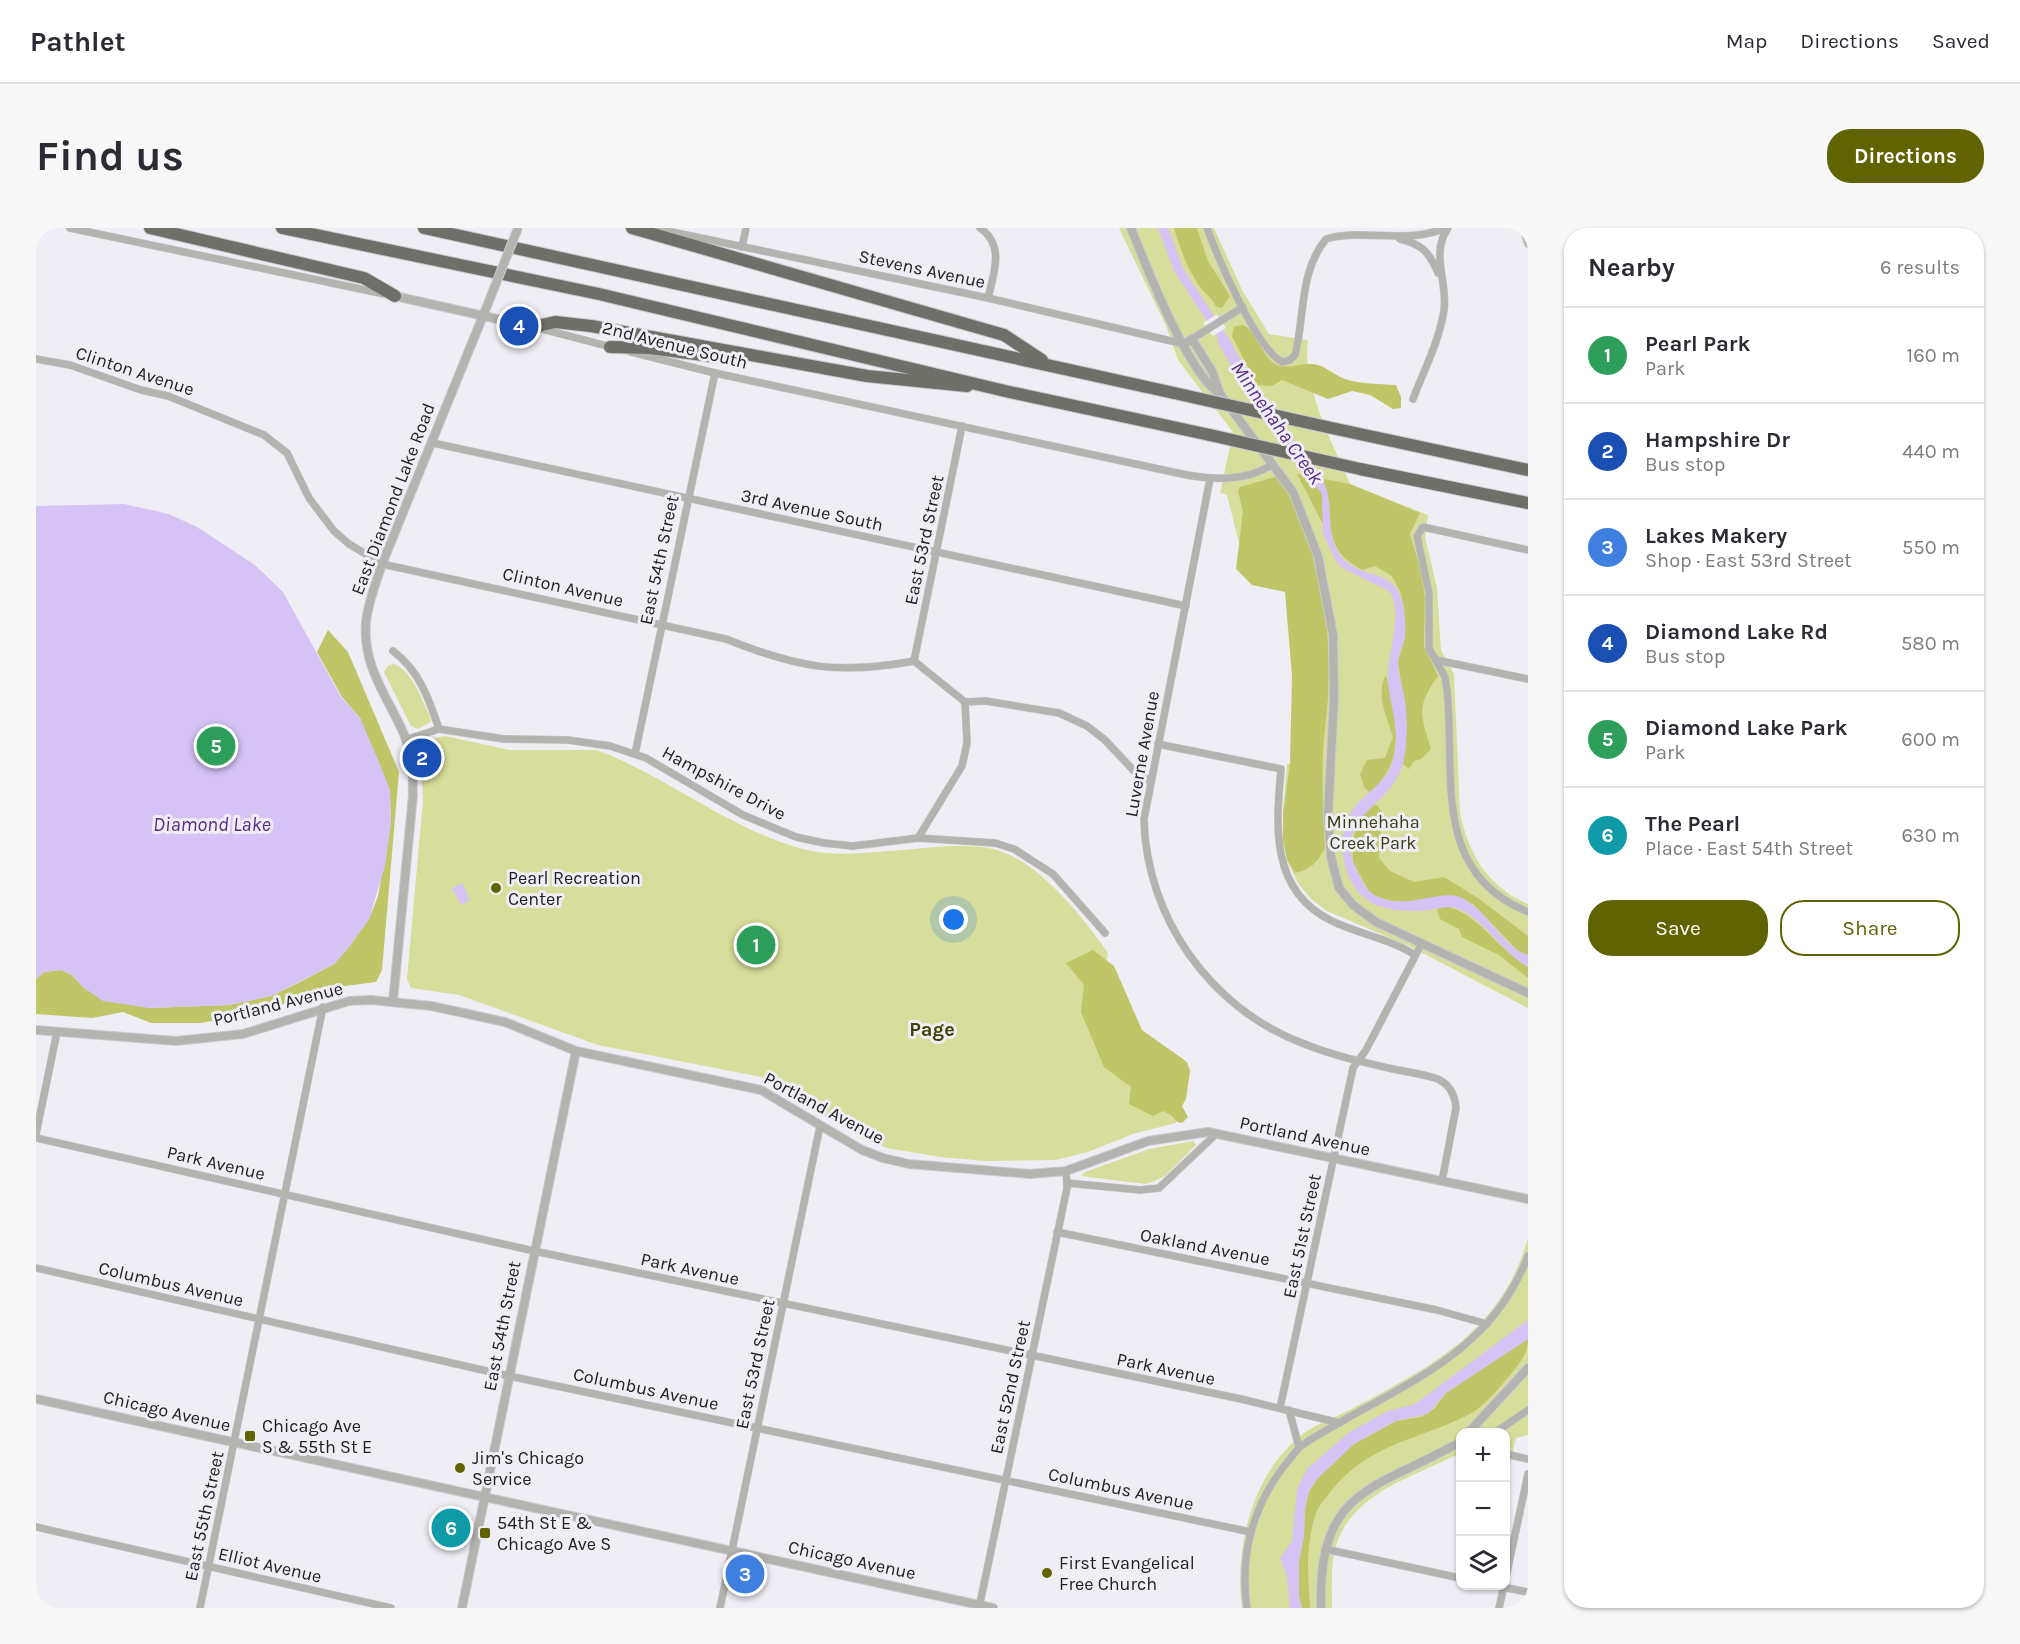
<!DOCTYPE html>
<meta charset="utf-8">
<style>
:root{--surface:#fff;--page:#f7f7f7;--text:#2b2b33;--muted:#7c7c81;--line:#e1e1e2;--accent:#5f6300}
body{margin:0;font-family:Karla,sans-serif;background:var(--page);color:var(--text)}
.controls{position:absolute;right:18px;bottom:18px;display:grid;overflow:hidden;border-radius:12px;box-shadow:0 2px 4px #0004}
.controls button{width:54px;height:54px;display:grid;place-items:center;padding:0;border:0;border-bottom:2px solid var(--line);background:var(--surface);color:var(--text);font:30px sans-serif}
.you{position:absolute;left:918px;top:692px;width:21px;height:21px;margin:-15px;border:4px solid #fff;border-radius:50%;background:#1a73e8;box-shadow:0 0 0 9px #1a73e833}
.badge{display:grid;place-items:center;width:39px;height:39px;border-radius:50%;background:var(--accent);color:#fff;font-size:20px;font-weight:700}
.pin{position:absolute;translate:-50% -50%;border:3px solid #fff;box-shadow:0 2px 6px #0006}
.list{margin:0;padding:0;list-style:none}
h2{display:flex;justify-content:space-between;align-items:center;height:78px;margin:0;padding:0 24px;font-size:26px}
h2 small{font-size:20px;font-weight:400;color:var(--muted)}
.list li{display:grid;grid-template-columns:39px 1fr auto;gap:18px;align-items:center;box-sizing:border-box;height:96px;padding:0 24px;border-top:2px solid var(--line)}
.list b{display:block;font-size:22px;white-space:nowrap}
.list p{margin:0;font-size:20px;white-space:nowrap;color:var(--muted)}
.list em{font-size:20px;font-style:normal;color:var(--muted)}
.actions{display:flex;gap:12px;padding:18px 24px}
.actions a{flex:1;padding:14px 0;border:2px solid var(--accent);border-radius:24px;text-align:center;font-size:21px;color:var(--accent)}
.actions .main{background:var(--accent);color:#fff}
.icon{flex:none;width:33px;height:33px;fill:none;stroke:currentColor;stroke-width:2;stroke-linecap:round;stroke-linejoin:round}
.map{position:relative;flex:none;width:1492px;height:1380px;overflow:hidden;border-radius:24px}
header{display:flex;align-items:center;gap:36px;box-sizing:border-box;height:84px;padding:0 30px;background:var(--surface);border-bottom:2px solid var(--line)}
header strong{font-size:28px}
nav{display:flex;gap:33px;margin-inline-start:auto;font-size:21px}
.intro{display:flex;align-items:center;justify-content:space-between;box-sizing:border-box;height:144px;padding:0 36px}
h1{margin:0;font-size:42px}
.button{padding:15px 27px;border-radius:24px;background:var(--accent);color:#fff;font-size:21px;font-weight:700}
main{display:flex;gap:36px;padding:0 36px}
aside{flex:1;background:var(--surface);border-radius:24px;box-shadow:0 2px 4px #0004}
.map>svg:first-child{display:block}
.green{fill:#d7dd9a}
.forest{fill:#bfc668}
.water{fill:#d5c3f5}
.pier{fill:#f0eef5}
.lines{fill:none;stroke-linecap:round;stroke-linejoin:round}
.minor-casing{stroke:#cbc9cf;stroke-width:8}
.tertiary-casing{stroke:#cbc9cf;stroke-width:10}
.motorway-casing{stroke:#cbc9cf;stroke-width:14}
.minor{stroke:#b3b3b0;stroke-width:7}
.tertiary{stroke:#b3b3b0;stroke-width:8}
.motorway{stroke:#6e6f68;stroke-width:12}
.tertiary-bridge-casing{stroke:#cbc9cf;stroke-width:10;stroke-linecap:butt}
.motorway-bridge-casing{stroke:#cbc9cf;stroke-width:14;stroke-linecap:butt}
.tertiary-bridge{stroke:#b3b3b0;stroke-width:8}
.motorway-bridge{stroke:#6e6f68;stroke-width:12}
.poi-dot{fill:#5f6300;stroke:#f0eef5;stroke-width:2}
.labels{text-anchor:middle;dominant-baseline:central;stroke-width:6;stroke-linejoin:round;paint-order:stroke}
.street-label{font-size:18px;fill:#212023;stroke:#f0eef5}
.park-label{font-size:18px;fill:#3b3e16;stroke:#f0eef5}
.poi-label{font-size:18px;fill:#212023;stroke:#f0eef5;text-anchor:start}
.water-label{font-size:20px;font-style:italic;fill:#582c89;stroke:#f0eef5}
.neighbourhood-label{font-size:20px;font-weight:bold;fill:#3f4202;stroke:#f0eef5}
</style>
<header>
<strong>Pathlet</strong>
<nav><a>Map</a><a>Directions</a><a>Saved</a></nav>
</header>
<div class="intro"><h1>Find us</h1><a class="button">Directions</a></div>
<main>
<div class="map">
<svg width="1492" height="1380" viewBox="0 0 1492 1380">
<rect width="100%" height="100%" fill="#f0eef5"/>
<!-- green -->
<g class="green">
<path d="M 1083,0 L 1178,0 L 1206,62 L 1233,106 L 1272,112 C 1266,160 1296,213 1314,256 L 1392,287 L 1389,309 L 1401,360 L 1405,422 L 1418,446 L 1424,584 C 1432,626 1452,659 1492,676 L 1492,780 L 1373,718 L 1291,683 L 1275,671 L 1262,655 L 1251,633 L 1247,582 L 1251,536 L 1257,536 L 1260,448 L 1251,358 L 1212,350 L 1191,267 L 1184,265 L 1197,204 L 1142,132 L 1130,98 Z"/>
<path d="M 358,436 C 377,443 385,471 394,488 L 395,494 L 382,501 L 375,498 L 348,444 L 353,437 Z"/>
<path d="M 409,508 L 474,522 L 560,522 L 576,528 C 640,556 699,603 767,621 C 797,629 823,625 853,623 C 887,621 923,614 957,621 C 1000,630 1048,690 1072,725 L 1058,816 L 1151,834 L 1140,895 L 1097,906 L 1052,924 L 1020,932 L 950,933 L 904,929 L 851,920 L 827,911 L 725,849 L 562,817 L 423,767 L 375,760 L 371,751 L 387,572 C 387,560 382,519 385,513 Z"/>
<path d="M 1157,913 L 1160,917 L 1129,948 L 1116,954 L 1109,956 L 1045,948 L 1049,944 L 1113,921 Z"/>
<path d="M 1492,1010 L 1492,1207 L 1480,1210 L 1473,1240 L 1470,1239 L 1470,1204 L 1424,1204 L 1424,1229 L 1418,1228 C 1372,1251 1311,1267 1298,1325 C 1295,1343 1296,1362 1296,1380 L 1206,1380 C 1198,1320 1216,1245 1267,1206 C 1283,1194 1302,1189 1319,1179 C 1398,1137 1466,1102 1492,1010 Z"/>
</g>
<!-- forest -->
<g class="forest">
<path d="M 1138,0 L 1161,0 L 1172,33 L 1194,68 L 1186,80 L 1180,79 C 1177,70 1171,68 1166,61 C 1152,44 1144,20 1138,0 Z"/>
<path d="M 1207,97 C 1223,105 1225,127 1239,136 C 1249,142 1265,135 1276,136 C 1290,137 1297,147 1309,151 C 1324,156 1343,156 1360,157 L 1365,169 L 1365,180 L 1357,181 L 1334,167 L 1316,163 L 1292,171 L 1246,152 L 1236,158 L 1221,157 L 1196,108 L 1198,99 Z"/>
<path d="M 1261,246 L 1314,256 L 1384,285 L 1374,306 L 1385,343 L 1389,370 L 1388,418 L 1402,448 C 1379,480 1385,487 1395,521 L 1385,531 L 1378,533 L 1373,541 L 1367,536 L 1370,490 L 1362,433 L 1369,410 L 1368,379 L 1364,363 L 1356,348 L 1339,338 L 1326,342 C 1308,331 1299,324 1295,302 L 1287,296 Z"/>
<path d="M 1242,248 C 1285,310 1296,395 1292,469 C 1291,487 1288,505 1287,524 C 1286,556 1287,588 1289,620 C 1281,635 1275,641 1259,645 L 1251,631 L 1247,613 L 1247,586 L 1254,535 L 1256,448 L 1249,364 L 1216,357 L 1200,341 L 1207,283 L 1202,263 L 1204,259 Z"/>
<path d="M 292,402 L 312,424 L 363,544 L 346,742 L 340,754 L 301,759 L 230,782 L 165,795 L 115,795 L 87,784 L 56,790 L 0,786 L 0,751 L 8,744 L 25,742 L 36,747 L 48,760 L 113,780 L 193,777 L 235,768 L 262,755 L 298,736 L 312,720 L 333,691 L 342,668 L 355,595 L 354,563 L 324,490 L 306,469 L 281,424 Z"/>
<path d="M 1350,447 C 1360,491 1372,531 1334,565 L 1328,559 L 1324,546 L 1331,532 L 1349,530 L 1357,509 C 1351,490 1339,466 1350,447 Z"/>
<path d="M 1338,577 L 1341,577 L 1346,584 L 1343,630 L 1354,643 L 1378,654 L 1408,649 L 1442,670 L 1492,708 L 1492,727 L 1482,723 L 1437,676 L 1405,668 L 1379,674 L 1356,673 L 1338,668 L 1332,662 L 1317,634 L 1316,614 L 1323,591 Z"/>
<path d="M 1410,678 C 1445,687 1461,722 1492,738 L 1492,750 L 1463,727 L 1426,709 L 1423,701 L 1404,691 L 1401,681 Z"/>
<path d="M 1057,722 L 1078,738 L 1106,802 L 1151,834 L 1154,843 L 1150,871 L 1146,878 L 1152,889 L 1146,895 L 1141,894 L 1135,887 L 1127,883 L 1117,888 L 1093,876 L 1095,859 L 1068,839 L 1045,784 L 1048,757 L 1030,735 Z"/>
<path d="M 1492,1111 C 1492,1126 1484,1134 1475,1146 C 1463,1160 1449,1178 1432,1187 C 1382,1212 1333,1215 1295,1263 C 1290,1270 1283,1277 1280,1285 C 1269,1317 1272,1348 1274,1380 L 1266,1380 L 1263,1369 L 1263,1333 L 1268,1308 L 1269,1281 L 1273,1263 L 1282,1250 L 1318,1216 L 1360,1193 L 1385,1189 L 1398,1181 L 1410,1165 Z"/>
</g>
<!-- water -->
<g class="water">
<path d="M 1122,0 L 1132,0 L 1148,42 L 1192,109 L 1218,156 L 1289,257 C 1298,279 1289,307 1304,327 C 1324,354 1361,338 1367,378 C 1369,388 1370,399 1369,409 C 1367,419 1362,426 1362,436 C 1362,446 1366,457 1368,467 C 1372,489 1372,513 1367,535 C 1357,579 1294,588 1321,643 C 1326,652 1330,663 1340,668 C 1369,683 1404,661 1424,669 C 1451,681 1469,722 1492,727 L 1492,739 C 1467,725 1452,696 1427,683 C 1414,676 1405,681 1392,682 C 1375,684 1353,683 1338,676 C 1308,662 1297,612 1315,584 C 1328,564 1350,557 1357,532 C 1366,500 1352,478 1352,447 C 1352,423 1368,384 1353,363 L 1306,340 L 1299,332 L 1287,305 L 1286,266 L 1215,172 L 1182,115 L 1182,110 L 1138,43 Z"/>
<path d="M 88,276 L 133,286 L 161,299 L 219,337 L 247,364 L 305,469 L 324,490 L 345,539 L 354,563 L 355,595 L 349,638 L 333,691 L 312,720 L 298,736 L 235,768 L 193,777 L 113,780 L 67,773 L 48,760 L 36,747 L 25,742 L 8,744 L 0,751 L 0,278 Z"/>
<path d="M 426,655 L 434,672 L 425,677 L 416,660 Z"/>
<path d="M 1492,1092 L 1492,1111 L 1410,1165 L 1392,1186 L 1360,1193 L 1318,1216 L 1282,1250 L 1273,1263 L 1269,1281 L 1268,1308 L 1263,1333 L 1263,1369 L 1266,1380 L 1254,1380 L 1251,1348 L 1244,1330 L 1256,1313 L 1261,1261 L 1271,1241 L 1312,1205 L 1352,1183 L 1379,1176 Z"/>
</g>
<!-- pier -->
<path class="pier" d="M 1181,86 L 1190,100 L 1177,108 L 1167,95 Z"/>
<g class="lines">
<!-- minor casing -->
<g class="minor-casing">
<g id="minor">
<path d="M 34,0 L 348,66"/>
<path d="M 617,0 L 952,70 L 1148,116"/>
<path d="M 944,0 C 969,17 958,45 952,70"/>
<path d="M 1171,0 C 1182,30 1220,120 1246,134 L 1254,132 L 1259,127 C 1269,88 1263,44 1290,11 C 1329,0 1370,17 1409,0"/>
<path d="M 1487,0 L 1492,16"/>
<path d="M 1364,11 C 1386,16 1394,25 1402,45"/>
<path d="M 706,19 L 710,0"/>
<path d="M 502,100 L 575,119"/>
<path d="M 1156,111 L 1207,79"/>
<path d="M 595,124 L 679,145 L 1146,246 C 1177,252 1208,254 1236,237"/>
<path d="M 0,131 L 34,137 L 105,162 L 132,168 L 228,207 L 251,225 L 273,270 L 298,303 L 313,316 L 346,336 L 690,411 C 762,440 802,447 878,433 L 929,474 L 950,473 L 1023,485 L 1051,498 L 1069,512 L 1098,543 L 1114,553"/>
<path d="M 1377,171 C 1388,142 1403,114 1408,82 C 1412,54 1394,26 1412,0"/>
<path d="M 397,215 L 1150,378"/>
<path d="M 1174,251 L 1108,591 C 1110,689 1174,780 1266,815 C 1295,827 1326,834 1357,841 C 1372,844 1388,846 1402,851 C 1414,857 1419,867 1420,880 L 1406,953"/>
<path d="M 1492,322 L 1387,299 L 1381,308 L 1393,365 L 1393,420 L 1409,449 L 1411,462 C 1420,546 1394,644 1492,684"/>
<path d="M 357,423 C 383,442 393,471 403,501"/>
<path d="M 1400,432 L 1492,451"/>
<path d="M 878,433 L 926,198"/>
<path d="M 369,512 L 403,501 L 468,511 L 532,512 L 574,518 L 610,530 L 707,587 L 760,609 L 788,615 L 817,618 L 882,610 L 959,615 L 978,621 L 1017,646 L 1069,705"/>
<path d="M 1122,516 L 1245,541 C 1240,597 1234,662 1294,692 C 1321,706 1353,710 1379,727"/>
<path d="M 599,526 L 679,145"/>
<path d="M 882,610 L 926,538 L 931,515 L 929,474"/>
<path d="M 0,906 L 21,804"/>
<path d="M 0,910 L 498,1023 L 1205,1171 L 1304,1195"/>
<path d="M 1031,955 L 1104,962 L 1123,960 L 1180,906"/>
<path d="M 1021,1004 L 1401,1082 L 1451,1096"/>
<path d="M 0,1040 L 473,1148 L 1215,1304"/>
<path d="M 1244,1180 L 1317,840 L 1330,822 L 1386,715"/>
<path d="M 1253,1182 L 1263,1219"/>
<path d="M 1460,1204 L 1492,1182"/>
<path d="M 1470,1226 L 1492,1231"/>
<path d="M 0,1299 L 355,1380"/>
<path d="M 1289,1321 L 1424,1350"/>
<path d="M 1470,1349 L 1492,1246"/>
<path d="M 1460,1358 L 1492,1364"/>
<path d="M 164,1380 L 287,779"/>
<path d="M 684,1380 L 784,898"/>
<path d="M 943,1380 L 1031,960 L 1030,943"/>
<path d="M 1211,1380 C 1203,1326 1218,1274 1253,1232 C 1257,1228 1260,1222 1265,1218 C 1280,1207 1299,1198 1315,1188 C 1391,1146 1459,1114 1492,1028"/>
<path d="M 1463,1380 L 1468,1358"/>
</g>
</g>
<!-- tertiary casing -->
<g class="tertiary-casing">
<g id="tertiary">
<path d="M 1095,0 C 1110,38 1152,146 1184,166"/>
<path d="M 359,68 L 497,99"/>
<path d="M 1148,116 L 1156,111 L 1176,143 L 1184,166 L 1257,264 L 1282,328 L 1297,407 L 1298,470 L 1292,587 L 1295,629 L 1303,660 L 1317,677 L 1340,694 L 1492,765"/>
<path d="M 357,773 L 377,567 C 376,557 378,545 376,534 C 369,486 325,451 330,394 C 332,374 340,355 346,336 L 451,78"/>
<path d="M 0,802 L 140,813 L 207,806 L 313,773 L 335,772 L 395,778 L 469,794 L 540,823 L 725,862 L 826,922 L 847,930 L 873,936 L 994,946 L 1030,943 L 1112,913 L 1172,904 L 1492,971"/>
<path d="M 0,1171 L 957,1380"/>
<path d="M 1433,1204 L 1492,1140"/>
<path d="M 426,1380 L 540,823"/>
<path d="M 1285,1380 C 1282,1259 1338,1263 1424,1214"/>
</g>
</g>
<!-- motorway casing -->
<g class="motorway-casing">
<g id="motorway">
<path d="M 114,0 L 328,50 L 359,68"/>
<path d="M 246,0 L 563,66 L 969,163 L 1174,207"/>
<path d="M 388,0 L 1138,165"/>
<path d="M 596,0 L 968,107 L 1006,132"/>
<path d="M 497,99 L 519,94 L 555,98 L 831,148 L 931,158"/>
<path d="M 574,119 L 614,120 L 697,131"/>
<path d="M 1291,199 L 1492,242"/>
<path d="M 1324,241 L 1492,275"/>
</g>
</g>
<!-- minor -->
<use href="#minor" class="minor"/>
<!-- tertiary -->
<use href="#tertiary" class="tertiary"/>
<!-- motorway -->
<use href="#motorway" class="motorway"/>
<!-- tertiary-bridge casing -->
<g class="tertiary-bridge-casing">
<path id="tertiary-bridge" d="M 451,78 L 482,0"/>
</g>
<!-- motorway-bridge casing -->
<g class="motorway-bridge-casing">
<g id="motorway-bridge">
<path d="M 1138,165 L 1291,199"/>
<path d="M 1174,207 L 1324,241"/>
</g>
</g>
<!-- tertiary-bridge -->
<use href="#tertiary-bridge" class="tertiary-bridge"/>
<!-- motorway-bridge -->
<use href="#motorway-bridge" class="motorway-bridge"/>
</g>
<!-- markers -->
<g class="poi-dot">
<circle cx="460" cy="660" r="6"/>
<rect x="208" y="1202" width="12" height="12" rx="3"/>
<circle cx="424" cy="1240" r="6"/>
<rect x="443" y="1299" width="12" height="12" rx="3"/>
<circle cx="1011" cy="1345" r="6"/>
</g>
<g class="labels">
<!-- street labels -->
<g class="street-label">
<text transform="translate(886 41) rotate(12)">Stevens Avenue</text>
<text transform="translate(639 117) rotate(14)">2nd Avenue South</text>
<text transform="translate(99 143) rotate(18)">Clinton Avenue</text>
<text transform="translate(357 271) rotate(-69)">East Diamond Lake Road</text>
<text transform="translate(776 282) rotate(12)">3rd Avenue South</text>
<text transform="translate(888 312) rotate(-78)">East 53rd Street</text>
<text transform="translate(623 332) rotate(-78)">East 54th Street</text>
<text transform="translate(527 359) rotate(13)">Clinton Avenue</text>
<text transform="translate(1106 526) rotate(-80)">Luverne Avenue</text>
<text transform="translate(688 555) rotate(28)">Hampshire Drive</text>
<text transform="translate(242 776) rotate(-14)">Portland Avenue</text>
<text transform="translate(788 880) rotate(28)">Portland Avenue</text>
<text transform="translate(1269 908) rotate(12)">Portland Avenue</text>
<text transform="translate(180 935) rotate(13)">Park Avenue</text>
<text transform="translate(1266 1008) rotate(-78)">East 51st Street</text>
<text transform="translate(1169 1019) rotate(11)">Oakland Avenue</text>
<text transform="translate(654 1041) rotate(12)">Park Avenue</text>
<text transform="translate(135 1056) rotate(13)">Columbus Avenue</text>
<text transform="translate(466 1098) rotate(-79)">East 54th Street</text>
<text transform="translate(719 1136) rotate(-78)">East 53rd Street</text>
<text transform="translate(1130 1141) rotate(12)">Park Avenue</text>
<text transform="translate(974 1159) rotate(-78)">East 52nd Street</text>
<text transform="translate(610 1161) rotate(12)">Columbus Avenue</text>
<text transform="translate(131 1183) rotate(13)">Chicago Avenue</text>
<text transform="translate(1085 1261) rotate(12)">Columbus Avenue</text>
<text transform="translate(168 1288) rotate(-78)">East 55th Street</text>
<text transform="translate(816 1332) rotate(12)">Chicago Avenue</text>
<text transform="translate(234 1337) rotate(13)">Elliot Avenue</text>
</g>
<!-- park labels -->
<g class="park-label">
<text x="1337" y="594">Minnehaha<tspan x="1337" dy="21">Creek Park</tspan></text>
</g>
<!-- poi labels -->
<g class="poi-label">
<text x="472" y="650">Pearl Recreation<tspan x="472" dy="21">Center</tspan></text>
<text x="226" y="1198">Chicago Ave<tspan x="226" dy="21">S &amp; 55th St E</tspan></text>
<text x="436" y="1230">Jim's Chicago<tspan x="436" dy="21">Service</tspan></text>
<text x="461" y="1295">54th St E &amp;<tspan x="461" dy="21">Chicago Ave S</tspan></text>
<text x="1023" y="1335">First Evangelical<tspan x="1023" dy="21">Free Church</tspan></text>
</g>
<!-- water labels -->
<g class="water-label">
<text transform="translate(1241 195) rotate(55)">Minnehaha Creek</text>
<text x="176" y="596">Diamond Lake</text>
</g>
<!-- neighbourhood labels -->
<g class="neighbourhood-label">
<text x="896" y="801">Page</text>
</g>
</g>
</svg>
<div class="controls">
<button>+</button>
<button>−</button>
<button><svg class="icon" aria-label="layers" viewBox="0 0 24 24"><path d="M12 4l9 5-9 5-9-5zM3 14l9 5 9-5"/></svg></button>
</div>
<div class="you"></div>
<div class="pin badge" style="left:720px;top:717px;background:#2e9e5b">1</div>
<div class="pin badge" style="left:386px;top:530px;background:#1a4fb4">2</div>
<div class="pin badge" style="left:709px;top:1346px;background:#3f7fe0">3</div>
<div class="pin badge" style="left:483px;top:98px;background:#1a4fb4">4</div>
<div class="pin badge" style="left:180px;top:518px;background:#2e9e5b">5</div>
<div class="pin badge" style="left:415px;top:1300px;background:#0f9aa8">6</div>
</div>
<aside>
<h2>Nearby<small>6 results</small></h2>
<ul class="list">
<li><span class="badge" style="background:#2e9e5b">1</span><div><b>Pearl Park</b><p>Park</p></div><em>160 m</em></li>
<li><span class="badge" style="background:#1a4fb4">2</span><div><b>Hampshire Dr</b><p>Bus stop</p></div><em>440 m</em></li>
<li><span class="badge" style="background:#3f7fe0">3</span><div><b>Lakes Makery</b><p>Shop · East 53rd Street</p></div><em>550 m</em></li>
<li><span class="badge" style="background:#1a4fb4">4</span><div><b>Diamond Lake Rd</b><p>Bus stop</p></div><em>580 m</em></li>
<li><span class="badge" style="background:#2e9e5b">5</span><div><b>Diamond Lake Park</b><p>Park</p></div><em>600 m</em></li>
<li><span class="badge" style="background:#0f9aa8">6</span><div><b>The Pearl</b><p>Place · East 54th Street</p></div><em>630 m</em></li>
</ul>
<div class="actions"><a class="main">Save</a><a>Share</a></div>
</aside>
</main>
